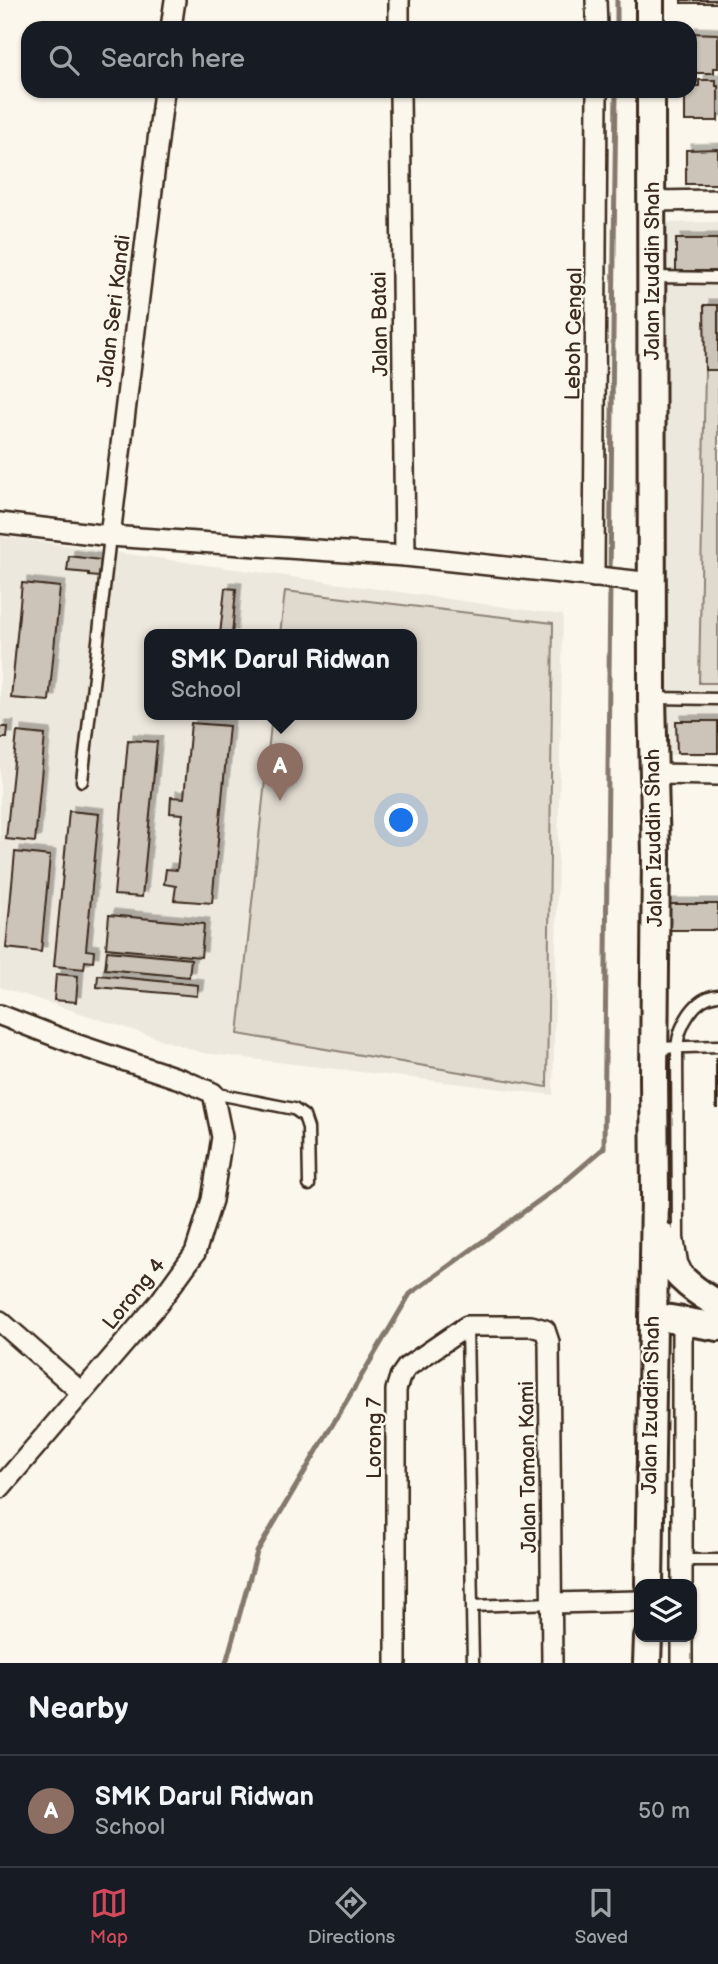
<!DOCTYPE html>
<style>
:root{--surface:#171b24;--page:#20242c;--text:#f1f3f6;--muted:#9ea1a6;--line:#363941;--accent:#d1495b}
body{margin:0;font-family:"Balsamiq Sans",sans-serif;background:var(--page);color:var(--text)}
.controls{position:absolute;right:21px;bottom:21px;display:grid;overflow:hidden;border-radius:14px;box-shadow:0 2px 5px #0004}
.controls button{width:63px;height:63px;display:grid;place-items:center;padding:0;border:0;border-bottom:2px solid var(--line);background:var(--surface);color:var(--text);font:35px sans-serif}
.you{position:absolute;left:402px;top:821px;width:24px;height:24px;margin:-18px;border:5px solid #fff;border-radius:50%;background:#1a73e8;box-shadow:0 0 0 10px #1a73e833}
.badge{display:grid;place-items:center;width:46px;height:46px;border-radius:50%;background:var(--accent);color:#fff;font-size:23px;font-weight:700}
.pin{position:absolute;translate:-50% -58px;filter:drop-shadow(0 2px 4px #0008)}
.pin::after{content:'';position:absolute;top:37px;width:24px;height:21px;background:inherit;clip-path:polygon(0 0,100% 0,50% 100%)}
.popup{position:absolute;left:144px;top:629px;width:273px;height:91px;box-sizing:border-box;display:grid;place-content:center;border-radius:14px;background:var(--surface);filter:drop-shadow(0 2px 5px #0005);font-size:23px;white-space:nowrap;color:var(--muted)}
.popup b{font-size:26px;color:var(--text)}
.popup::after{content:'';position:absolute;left:50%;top:100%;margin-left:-14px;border:14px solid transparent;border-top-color:var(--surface)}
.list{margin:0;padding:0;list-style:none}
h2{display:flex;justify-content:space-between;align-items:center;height:91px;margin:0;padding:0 28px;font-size:30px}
h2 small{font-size:23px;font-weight:400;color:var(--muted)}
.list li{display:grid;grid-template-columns:46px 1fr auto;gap:21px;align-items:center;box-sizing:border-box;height:112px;padding:0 28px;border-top:2px solid var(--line)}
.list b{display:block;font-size:26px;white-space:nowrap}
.list p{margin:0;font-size:23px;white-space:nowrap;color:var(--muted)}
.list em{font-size:23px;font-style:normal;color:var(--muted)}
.icon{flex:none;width:38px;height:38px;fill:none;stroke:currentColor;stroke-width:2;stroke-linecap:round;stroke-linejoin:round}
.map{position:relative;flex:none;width:718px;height:1663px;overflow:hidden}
.search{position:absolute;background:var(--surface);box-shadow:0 2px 5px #0004;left:21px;right:21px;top:21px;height:77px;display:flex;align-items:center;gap:18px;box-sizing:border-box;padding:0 24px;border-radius:21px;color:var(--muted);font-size:26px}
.sheet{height:203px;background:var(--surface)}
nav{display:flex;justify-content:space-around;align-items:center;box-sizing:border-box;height:98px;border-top:2px solid var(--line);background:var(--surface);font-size:19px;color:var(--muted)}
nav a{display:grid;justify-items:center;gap:4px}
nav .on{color:var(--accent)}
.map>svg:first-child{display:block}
.built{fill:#ede8dd;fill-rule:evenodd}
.green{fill:#dfd9ce;stroke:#8d8276;stroke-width:2}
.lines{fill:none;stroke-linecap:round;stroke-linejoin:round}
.stream{stroke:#85796d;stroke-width:5}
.building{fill:#ccc4b9;stroke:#3b2a1e;stroke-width:2;filter:url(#shadow)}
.lane-casing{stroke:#3b2a1e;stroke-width:15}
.street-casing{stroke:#3b2a1e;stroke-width:24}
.secondary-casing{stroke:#3b2a1e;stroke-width:32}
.lane{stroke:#fbf7ec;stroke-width:10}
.street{stroke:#fbf7ec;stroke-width:19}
.secondary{stroke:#fbf7ec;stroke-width:26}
.labels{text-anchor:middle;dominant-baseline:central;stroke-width:5;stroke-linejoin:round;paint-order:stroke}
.street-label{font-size:21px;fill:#3b2a1e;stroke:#fbf7ec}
</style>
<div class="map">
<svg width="718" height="1663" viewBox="0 0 718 1663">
<defs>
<filter id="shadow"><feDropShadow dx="5.5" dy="-5.5" stdDeviation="0" flood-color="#0004"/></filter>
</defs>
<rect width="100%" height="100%" fill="#fbf7ec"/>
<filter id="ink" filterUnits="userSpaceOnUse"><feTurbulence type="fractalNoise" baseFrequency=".0143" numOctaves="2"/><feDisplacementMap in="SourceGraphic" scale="14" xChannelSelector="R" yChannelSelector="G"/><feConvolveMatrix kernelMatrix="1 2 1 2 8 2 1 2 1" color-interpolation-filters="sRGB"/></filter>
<g filter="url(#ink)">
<!-- built -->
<g class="built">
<path d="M 718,222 L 718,755 L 661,755 L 657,223 Z"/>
<path d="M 0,536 L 563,615 L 553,1095 L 203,1053 L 0,987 ZM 149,635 L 411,635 L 411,715 L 149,715 Z"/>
</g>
<!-- green -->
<g class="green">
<path d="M 705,370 L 718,370 L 718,683 L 699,683 Z"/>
<path d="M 285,591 L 553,623 L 547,1087 L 238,1034 L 272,715 L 411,715 L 411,635 L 280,635 Z"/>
</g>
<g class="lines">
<!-- stream -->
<g class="stream">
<path d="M 617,28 L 617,0"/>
<path d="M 610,574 L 616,91"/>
<path d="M 226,1663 L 257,1552 L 410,1294 L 562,1184 L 604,1148 L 610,584"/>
</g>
</g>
<!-- building -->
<g class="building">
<rect x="681" y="0" width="37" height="3"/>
<path d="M 690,33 L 718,34 L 718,68 L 714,68 L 714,73 L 691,73 Z"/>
<path d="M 699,80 L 716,80 L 716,86 L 718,86 L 718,121 L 685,121 L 685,91 L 690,91 L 690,86 L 699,86 Z"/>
<path d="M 718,149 L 718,184 L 686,184 L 686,150 Z"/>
<rect x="676" y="239" width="42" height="32"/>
<path d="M 704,305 L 718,305 L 718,370 L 705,370 Z"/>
<path d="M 69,556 L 101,560 L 99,577 L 89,576 L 89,573 L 67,571 Z"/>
<path d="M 22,583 L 60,587 L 49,701 L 11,698 Z"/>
<path d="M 225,588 L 236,589 L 232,635 L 220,635 Z"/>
<path d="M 676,721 L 718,721 L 718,753 L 677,753 Z"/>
<path d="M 191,723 L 229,726 L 212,903 L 174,900 L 176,886 L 164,884 L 166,869 L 177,870 L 183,814 L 170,813 L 171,797 L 184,798 Z"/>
<path d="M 0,727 L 8,727 L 7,738 L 0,738 Z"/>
<path d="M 17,732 L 45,735 L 35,842 L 6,839 Z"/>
<path d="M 128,740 L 157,742 L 142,897 L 114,895 Z"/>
<path d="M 69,811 L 99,814 L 86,950 L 94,951 L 93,962 L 85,961 L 84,969 L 54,966 Z"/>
<path d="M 15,852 L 50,856 L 41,952 L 6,948 Z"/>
<rect x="667" y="904" width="51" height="26"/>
<path d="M 109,915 L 204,924 L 201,957 L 106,948 Z"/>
<path d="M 107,951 L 191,959 L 189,977 L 105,969 Z"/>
<path d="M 56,974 L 78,976 L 76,1002 L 54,1000 Z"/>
<path d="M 98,975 L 198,985 L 197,996 L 97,987 Z"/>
<rect x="716" y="1058" width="2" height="50"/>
</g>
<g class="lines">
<!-- lane casing -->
<g class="lane-casing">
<g id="lane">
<path d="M 652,277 L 718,278"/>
<path d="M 652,698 L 718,699"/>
<path d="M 82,781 L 110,536"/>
<path d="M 656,1048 L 718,1046"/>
<path d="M 213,1093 L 294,1109 L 304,1116 L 308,1128 L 309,1185"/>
<path d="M 685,1268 L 682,1262 L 678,1238 L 677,1047 C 679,1026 694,997 718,995"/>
<path d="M 467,1326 L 473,1663"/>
<path d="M 682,1560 L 718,1560"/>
<path d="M 473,1606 L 552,1603"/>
</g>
</g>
<!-- street casing -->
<g class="street-casing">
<g id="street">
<path d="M 596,0 L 597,28"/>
<path d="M 171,28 L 175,0"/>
<path d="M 399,28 L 399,0"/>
<path d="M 400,91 L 405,556"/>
<path d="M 652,201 L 718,200"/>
<path d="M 0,523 L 110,536 L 405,556 L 653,583"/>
<path d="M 110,536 L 164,91"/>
<path d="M 594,577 L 597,91"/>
<path d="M 654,774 L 718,775"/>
<path d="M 0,1015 L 78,1045 L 183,1080 L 213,1093 L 222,1137 L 212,1200 L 195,1253 L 158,1304 L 0,1488"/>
<path d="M 0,1321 L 81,1392"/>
<path d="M 682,1584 L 682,1321"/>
<path d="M 552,1603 L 639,1601"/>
<path d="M 682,1637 L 682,1663"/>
<path d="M 396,1663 L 396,1390 L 400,1377 L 407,1367 L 467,1326 L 531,1326 L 545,1330 L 549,1342 L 552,1663"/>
</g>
</g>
<!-- secondary casing -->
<g class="secondary-casing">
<g id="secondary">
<path d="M 650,0 L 650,28"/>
<path d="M 661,1235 C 662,1242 663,1250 666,1257 C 674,1276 701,1295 718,1304"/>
<path d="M 653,1316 L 718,1327"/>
<path d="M 649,1584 L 655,1195 L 654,1076 L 656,855 L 652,698 L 651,91"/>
<path d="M 647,1663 L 648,1637"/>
</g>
</g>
<!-- lane -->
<use href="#lane" class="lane"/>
<!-- street -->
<use href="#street" class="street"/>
<!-- secondary -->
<use href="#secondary" class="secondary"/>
</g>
</g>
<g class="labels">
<!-- street labels -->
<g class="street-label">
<text transform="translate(652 271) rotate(-90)">Jalan Izuddin Shah</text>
<text transform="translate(114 311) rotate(-83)">Jalan Seri Kandi</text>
<text transform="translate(380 324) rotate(-91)">Jalan Batai</text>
<text transform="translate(574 334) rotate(-89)">Leboh Cengal</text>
<text transform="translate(654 838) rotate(-91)">Jalan Izuddin Shah</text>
<text transform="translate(134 1294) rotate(-51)">Lorong 4</text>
<text transform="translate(651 1405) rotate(-89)">Jalan Izuddin Shah</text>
<text transform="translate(374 1438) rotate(-90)">Lorong 7</text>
<text transform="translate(528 1467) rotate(-91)">Jalan Taman Kami</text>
</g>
</g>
</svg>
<div class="controls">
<button><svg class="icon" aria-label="layers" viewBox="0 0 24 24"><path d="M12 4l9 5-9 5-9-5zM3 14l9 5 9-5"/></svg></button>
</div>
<div class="you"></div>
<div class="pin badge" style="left:280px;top:801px;background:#8d6e63">A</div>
<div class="popup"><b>SMK Darul Ridwan</b>School</div>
<div class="search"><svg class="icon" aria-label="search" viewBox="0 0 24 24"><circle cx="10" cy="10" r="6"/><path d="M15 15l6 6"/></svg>Search here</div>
</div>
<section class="sheet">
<h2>Nearby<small></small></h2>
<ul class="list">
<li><span class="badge" style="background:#8d6e63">A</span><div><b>SMK Darul Ridwan</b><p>School</p></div><em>50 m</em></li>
</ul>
</section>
<nav>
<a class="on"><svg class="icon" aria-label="map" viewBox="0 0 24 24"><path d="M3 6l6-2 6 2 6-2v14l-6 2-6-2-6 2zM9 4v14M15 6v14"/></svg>Map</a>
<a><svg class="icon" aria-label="directions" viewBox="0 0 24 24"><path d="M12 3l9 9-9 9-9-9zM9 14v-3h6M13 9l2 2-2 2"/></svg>Directions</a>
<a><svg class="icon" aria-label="saved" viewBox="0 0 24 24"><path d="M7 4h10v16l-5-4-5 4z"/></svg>Saved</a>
</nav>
